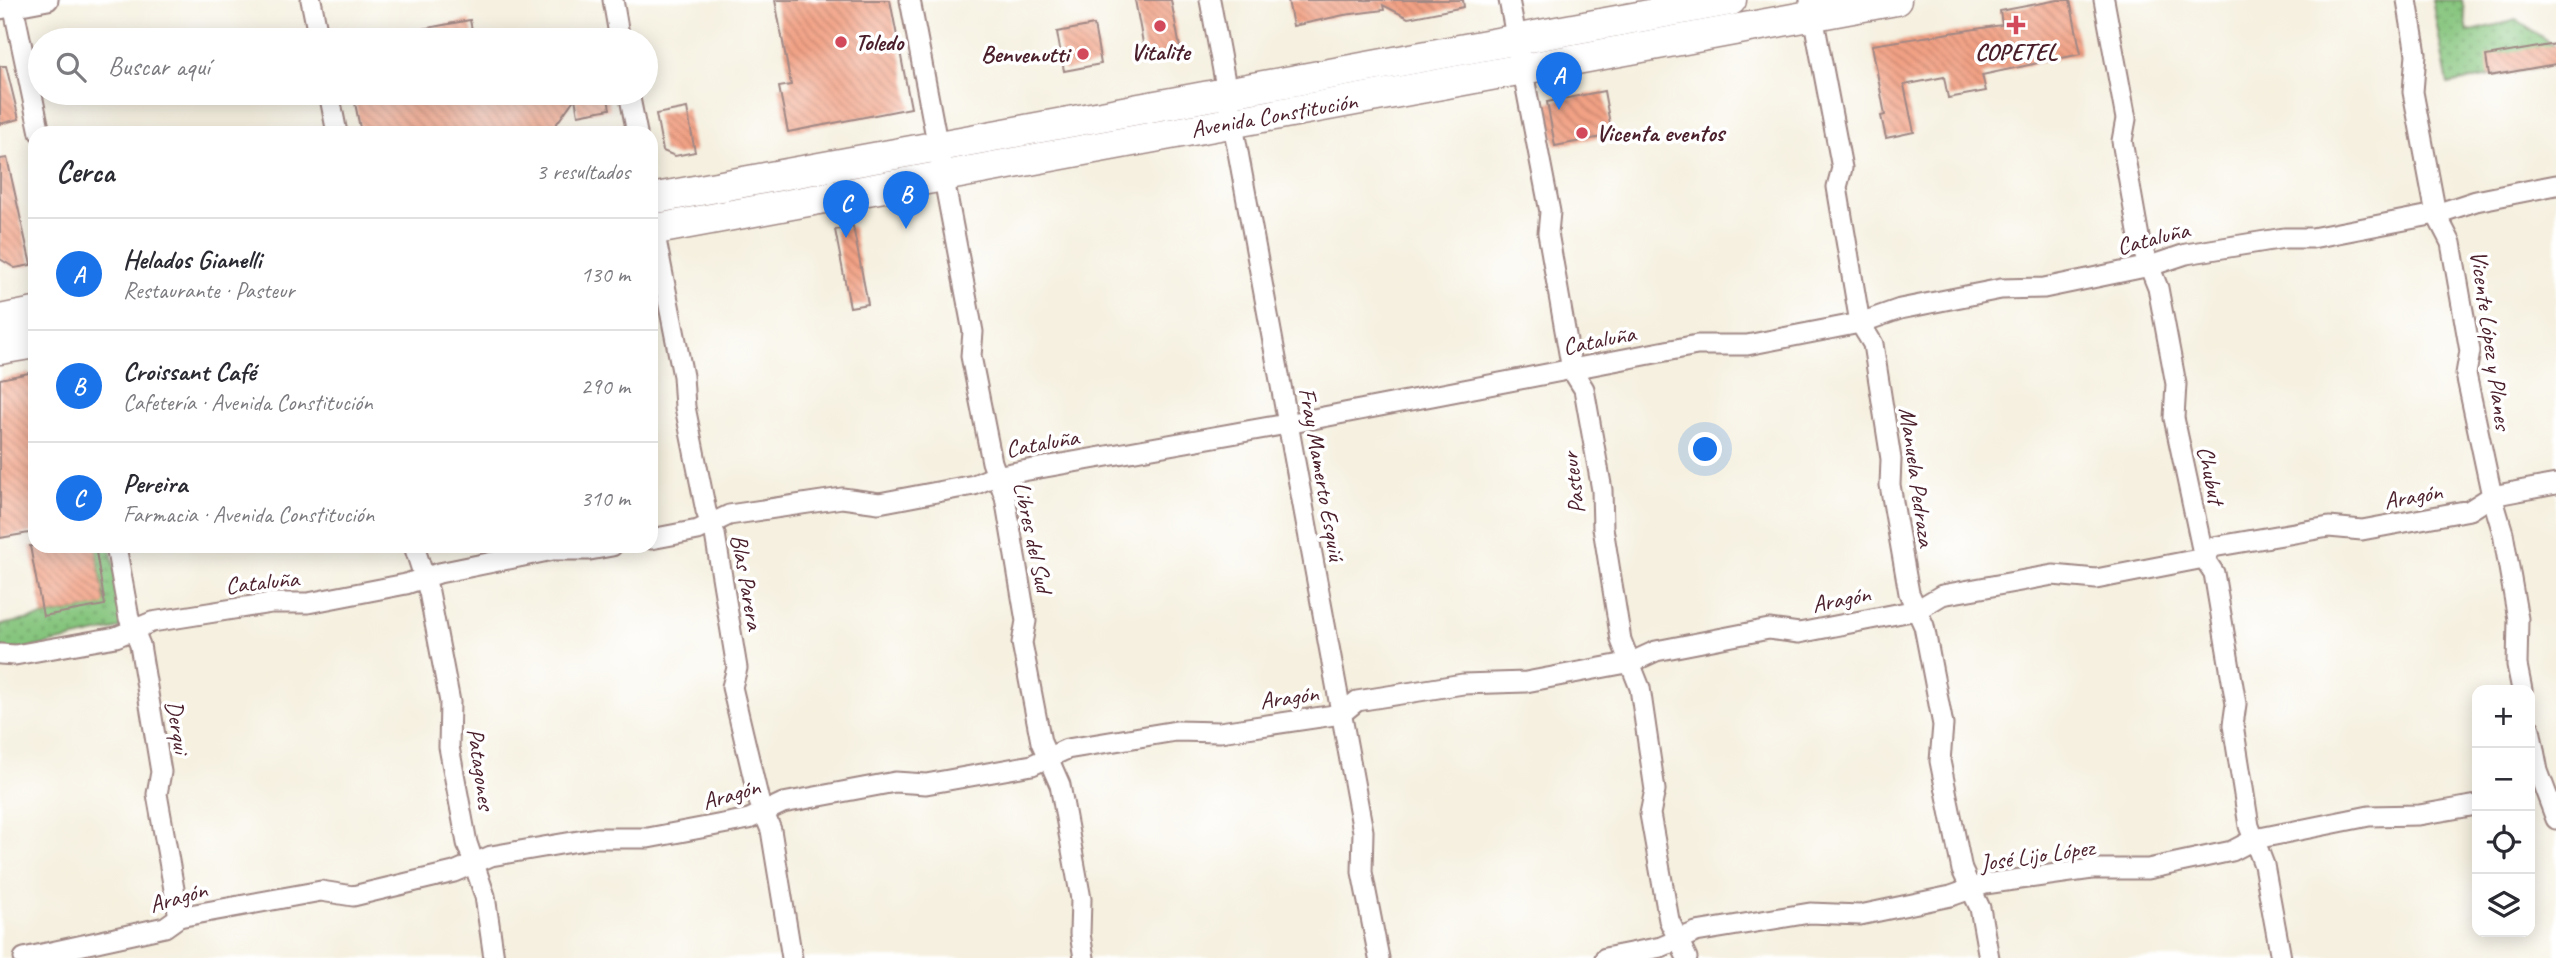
<!DOCTYPE html>
<html lang="es">
<meta charset="utf-8">
<style>
:root{--surface:#fff;--page:#f2f2f3;--text:#2b2b33;--muted:#7c7c81;--line:#e1e1e2;--accent:#1a73e8}
body{margin:0;font-family:Caveat,sans-serif;background:var(--page);color:var(--text)}
.controls{position:absolute;right:21px;bottom:21px;display:grid;overflow:hidden;border-radius:14px;box-shadow:0 4px 18px #0003}
.controls button{width:63px;height:63px;display:grid;place-items:center;padding:0;border:0;border-bottom:2px solid var(--line);background:var(--surface);color:var(--text);font:35px sans-serif}
.you{position:absolute;left:1706px;top:450px;width:24px;height:24px;margin:-18px;border:5px solid #fff;border-radius:50%;background:#1a73e8;box-shadow:0 0 0 10px #1a73e833}
.badge{display:grid;place-items:center;width:46px;height:46px;border-radius:50%;background:var(--accent);color:#fff;font-size:23px;font-weight:700}
.pin{position:absolute;translate:-50% -58px;filter:drop-shadow(0 2px 4px #0008)}
.pin::after{content:'';position:absolute;top:37px;width:24px;height:21px;background:inherit;clip-path:polygon(0 0,100% 0,50% 100%)}
.list{margin:0;padding:0;list-style:none}
h2{display:flex;justify-content:space-between;align-items:center;height:91px;margin:0;padding:0 28px;font-size:30px}
h2 small{font-size:23px;font-weight:400;color:var(--muted)}
.list li{display:grid;grid-template-columns:46px 1fr auto;gap:21px;align-items:center;box-sizing:border-box;height:112px;padding:0 28px;border-top:2px solid var(--line)}
.list b{display:block;font-size:26px;white-space:nowrap}
.list p{margin:0;font-size:23px;white-space:nowrap;color:var(--muted)}
.list em{font-size:23px;font-style:normal;color:var(--muted)}
.icon{flex:none;width:38px;height:38px;fill:none;stroke:currentColor;stroke-width:2;stroke-linecap:round;stroke-linejoin:round}
.map{position:relative;flex:none;width:2556px;height:958px;overflow:hidden}
.search{position:absolute;background:var(--surface);box-shadow:0 4px 18px #0003;left:28px;top:28px;width:630px;height:77px;display:flex;align-items:center;gap:18px;box-sizing:border-box;padding:0 24px;border-radius:38px;color:var(--muted);font-size:26px}
.panel{position:absolute;background:var(--surface);box-shadow:0 4px 18px #0003;left:28px;top:126px;width:630px;height:427px;border-radius:21px}
.map>svg:first-child{display:block}
.grass{fill:url(#grass-dots);stroke:#687254;stroke-width:2}
.building{fill:url(#building-back-hatch)}
.lines{fill:none;stroke-linecap:round;stroke-linejoin:round}
.street-casing{stroke:#a08885;stroke-width:23}
.primary-casing{stroke:#a08885;stroke-width:33}
.street{stroke:#fff;stroke-width:19}
.primary{stroke:#fff;stroke-width:30}
.poi-dot{fill:#d1495b;stroke:#fff;stroke-width:2.5}
.labels{text-anchor:middle;dominant-baseline:central;stroke-width:7;stroke-linejoin:round;paint-order:stroke}
.poi-label{font-size:24px;font-weight:bold;fill:#4a1f2b;stroke:#fff;text-anchor:start}
.street-label{font-size:24px;fill:#4a1f2b;stroke:#fff}
</style>
<div class="map">
<svg width="2556" height="958" viewBox="0 0 2556 958">
<defs>
<pattern id="grass-dots" width="8" height="8" patternUnits="userSpaceOnUse" patternTransform="scale(1.75)"><rect width="8" height="8" fill="#85c57d"/><path d="M2 2h.1M6 6h.1" fill="none" stroke="#6f9f67" stroke-width="1.8" stroke-linecap="round"/></pattern>
<pattern id="building-back-hatch" width="6" height="6" patternUnits="userSpaceOnUse" patternTransform="scale(1.75)"><rect width="6" height="6" fill="#f2a285"/><path d="M-1 5l2 2M0 0l6 6M5-1l2 2" fill="none" stroke="#c6836d"/></pattern>
</defs>
<rect width="100%" height="100%" fill="#fff"/>
<filter id="ink" filterUnits="userSpaceOnUse"><feTurbulence type="fractalNoise" baseFrequency=".0143" numOctaves="2"/><feDisplacementMap in="SourceGraphic" scale="14" xChannelSelector="R" yChannelSelector="G"/><feConvolveMatrix kernelMatrix="1 2 1 2 8 2 1 2 1" color-interpolation-filters="sRGB"/></filter>
<filter id="wash" filterUnits="userSpaceOnUse"><feTurbulence type="fractalNoise" baseFrequency=".00686" numOctaves="4" result="noise"/><feDisplacementMap in="SourceGraphic" scale="28" xChannelSelector="R" yChannelSelector="G"/><feGaussianBlur stdDeviation="1.57" result="paint"/><feColorMatrix in="noise" values="0 0 0 0 0 0 0 0 0 0 0 0 0 0 0 0 0 1.4 0 .05"/><feComposite in="paint" operator="in"/></filter>
<g filter="url(#wash)">
<rect width="100%" height="100%" fill="#f5f0df"/>
<!-- grass -->
<g class="grass">
<path d="M 2432,0 L 2462,0 L 2468,32 L 2516,20 L 2555,46 L 2556,64 L 2448,84 Z"/>
<path d="M 95,546 L 110,546 L 124,620 L 121,628 L 16,651 L 0,647 L 0,625 L 102,605 L 105,601 Z"/>
</g>
<g id="blocks">
<!-- building -->
<g class="building">
<path d="M 775,0 L 890,0 L 911,108 L 788,132 L 779,87 L 791,85 Z"/>
<path d="M 1135,0 L 1171,0 L 1181,53 L 1146,59 Z"/>
<path d="M 1288,0 L 1463,0 L 1464,7 L 1408,18 L 1383,5 L 1384,10 L 1344,15 L 1293,26 Z"/>
<path d="M 2058,0 L 2070,0 L 2081,54 L 1982,75 L 1986,91 L 1948,98 L 1944,77 L 1904,85 L 1914,132 L 1886,138 L 1881,116 L 1885,115 L 1872,45 L 2002,25 L 2000,11 Z"/>
<path d="M 470,20 L 474,40 L 401,40 L 401,33 Z"/>
<path d="M 1094,25 L 1101,64 L 1064,71 L 1057,32 Z"/>
<path d="M 2556,44 L 2556,64 L 2489,76 L 2486,56 Z"/>
<path d="M 0,66 L 6,66 L 19,119 L 0,124 Z"/>
<path d="M 1604,91 L 1612,135 L 1555,146 L 1547,102 Z"/>
<path d="M 353,93 L 607,93 L 610,109 L 578,115 L 575,98 L 550,133 L 361,133 Z"/>
<path d="M 687,108 L 695,152 L 675,156 L 663,151 L 656,114 Z"/>
<path d="M 7,158 L 31,265 L 15,268 L 0,259 L 0,159 Z"/>
<path d="M 853,226 L 868,304 L 850,307 L 835,230 Z"/>
<path d="M 29,373 L 30,379 L 35,378 L 35,532 L 0,538 L 0,379 Z"/>
<path d="M 30,546 L 95,546 L 105,605 L 43,616 Z"/>
</g>
</g>
</g>
<g filter="url(#ink)">
<use href="#blocks" fill-opacity="0" stroke="#a08885" stroke-width="2"/>
<g class="lines">
<!-- street casing -->
<g class="street-casing">
<g id="street">
<path d="M 12,0 L 40,133"/>
<path d="M 311,0 L 319,40"/>
<path d="M 613,0 L 620,40"/>
<path d="M 910,0 L 973,332 L 971,356 L 992,462 L 1005,497 L 1026,621 L 1022,643 L 1041,742 L 1060,785 L 1081,899 L 1080,934 L 1084,958"/>
<path d="M 1210,0 L 1363,831 L 1362,872 L 1379,958"/>
<path d="M 1509,0 L 1550,212 L 1548,233 L 1572,370 L 1584,389 L 1602,490 L 1603,528 L 1621,640 L 1640,688 L 1655,790 L 1650,814 L 1669,920 L 1687,958"/>
<path d="M 1810,0 L 1842,168 L 1837,187 L 1860,323 L 1873,344 L 1891,459 L 1890,485 L 1909,593 L 1924,626 L 1943,725 L 1940,761 L 1962,870 L 1980,908 L 1989,958"/>
<path d="M 2104,0 L 2126,119 L 2122,141 L 2140,243 L 2158,288 L 2176,384 L 2174,418 L 2204,558 L 2214,573 L 2236,704 L 2233,725 L 2249,826 L 2264,865 L 2281,958"/>
<path d="M 2407,0 L 2416,54 L 2413,92 L 2436,214 L 2451,243 L 2470,351 L 2466,374 L 2492,496 L 2503,533 L 2518,619 L 2517,665 L 2522,690"/>
<path d="M 0,9 L 48,0"/>
<path d="M 329,93 L 337,133"/>
<path d="M 629,93 L 637,133"/>
<path d="M 652,220 L 683,376 L 685,407 L 706,511 L 715,534 L 737,668 L 732,687 L 759,801 L 771,830 L 792,958"/>
<path d="M 651,539 L 698,530 L 729,515 L 842,498 L 879,503 L 974,485 L 995,476 L 1287,424 L 1697,345 L 1747,345 L 1860,323 L 1900,309 L 2001,289 L 2044,288 L 2150,266 L 2186,254 L 2284,238 L 2312,238 L 2436,214 L 2476,201 L 2556,185"/>
<path d="M 116,546 L 129,618 L 140,645 L 161,772 L 157,794 L 179,917"/>
<path d="M 414,546 L 429,592 L 450,702 L 449,747 L 467,843 L 485,896 L 494,958"/>
<path d="M 0,654 L 15,655 L 116,637 L 152,622 L 271,603 L 308,603 L 406,584 L 439,573 L 553,550 L 590,550 L 612,546"/>
<path d="M 2530,729 L 2538,771 L 2556,819"/>
<path d="M 24,958 L 165,927 L 179,917 L 321,891 L 353,896 L 454,872 L 491,856 L 596,838 L 648,838 L 749,819 L 783,803 L 895,782 L 926,784 L 1032,765 L 1067,749 L 1176,731 L 1220,732 L 1341,714 L 1357,701 L 1463,684 L 1526,682 L 1632,662 L 1656,651 L 1769,629 L 1799,633 L 1917,610 L 1942,595 L 2053,575 L 2096,579 L 2204,558 L 2213,547 L 2329,527 L 2362,530 L 2470,510 L 2492,496 L 2556,484"/>
<path d="M 1605,958 L 1661,947 L 1696,932 L 1810,913 L 1860,915 L 1951,896 L 1985,884 L 2092,869 L 2148,869 L 2232,851 L 2255,839 L 2369,816 L 2419,815 L 2477,805"/>
</g>
</g>
<!-- primary casing -->
<g class="primary-casing">
<g id="primary">
<path d="M 651,199 L 1731,0"/>
<path d="M 651,230 L 1896,0"/>
<path d="M 0,320 L 35,313"/>
<path d="M 0,349 L 35,343"/>
</g>
</g>
<!-- street -->
<use href="#street" class="street"/>
<!-- primary -->
<use href="#primary" class="primary"/>
</g>
</g>
<!-- markers -->
<g class="poi-dot">
<path d="M2012.5 14.5h7v7h7v7h-7v7h-7v-7h-7v-7h7z"/>
<circle cx="1160" cy="26" r="7"/>
<circle cx="841" cy="42" r="7"/>
<circle cx="1083" cy="54" r="7"/>
<circle cx="1582" cy="133" r="7"/>
</g>
<g class="labels">
<!-- poi labels -->
<g class="poi-label">
<text x="855" y="42">Toledo</text>
<text x="1160" y="52" text-anchor="middle">Vitalite</text>
<text x="2016" y="52" text-anchor="middle">COPETEL</text>
<text x="1069" y="54" text-anchor="end">Benvenutti</text>
<text x="1596" y="133">Vicenta eventos</text>
</g>
<!-- street labels -->
<g class="street-label">
<text transform="translate(1274 115) rotate(-10)">Avenida Constitución</text>
<text transform="translate(2153 238) rotate(-14)">Cataluña</text>
<text transform="translate(1599 340) rotate(-11)">Cataluña</text>
<text transform="translate(2491 340) rotate(82)">Vicente López y Planes</text>
<text transform="translate(1042 443) rotate(-10)">Cataluña</text>
<text transform="translate(1322 474) rotate(80)">Fray Mamerto Esquiú</text>
<text transform="translate(2211 475) rotate(78)">Chubut</text>
<text transform="translate(1917 477) rotate(82)">Manuela Pedraza</text>
<text transform="translate(1573 483) rotate(-97)">Pasteur</text>
<text transform="translate(2413 496) rotate(-10)">Aragón</text>
<text transform="translate(1033 537) rotate(78)">Libres del Sud</text>
<text transform="translate(262 582) rotate(-6)">Cataluña</text>
<text transform="translate(747 582) rotate(80)">Blas Parera</text>
<text transform="translate(1841 599) rotate(-11)">Aragón</text>
<text transform="translate(1289 697) rotate(-8)">Aragón</text>
<text transform="translate(178 727) rotate(81)">Derqui</text>
<text transform="translate(481 769) rotate(82)">Patagones</text>
<text transform="translate(731 794) rotate(-16)">Aragón</text>
<text transform="translate(2037 855) rotate(-8)">José Lijo López</text>
<text transform="translate(178 897) rotate(-16)">Aragón</text>
</g>
</g>
</svg>
<div class="controls">
<button>+</button>
<button>−</button>
<button><svg class="icon" aria-label="locate" viewBox="0 0 24 24"><circle cx="12" cy="12" r="6"/><path d="M12 2v4M12 18v4M2 12h4M18 12h4"/></svg></button>
<button><svg class="icon" aria-label="layers" viewBox="0 0 24 24"><path d="M12 4l9 5-9 5-9-5zM3 14l9 5 9-5"/></svg></button>
</div>
<div class="you"></div>
<div class="pin badge" style="left:1559px;top:110px">A</div>
<div class="pin badge" style="left:906px;top:229px">B</div>
<div class="pin badge" style="left:846px;top:238px">C</div>
<div class="search"><svg class="icon" aria-label="search" viewBox="0 0 24 24"><circle cx="10" cy="10" r="6"/><path d="M15 15l6 6"/></svg>Buscar aquí</div>
<section class="panel">
<h2>Cerca<small>3 resultados</small></h2>
<ul class="list">
<li><span class="badge">A</span><div><b>Helados Gianelli</b><p>Restaurante · Pasteur</p></div><em>130 m</em></li>
<li><span class="badge">B</span><div><b>Croissant Café</b><p>Cafetería · Avenida Constitución</p></div><em>290 m</em></li>
<li><span class="badge">C</span><div><b>Pereira</b><p>Farmacia · Avenida Constitución</p></div><em>310 m</em></li>
</ul>
</section>
</div>
